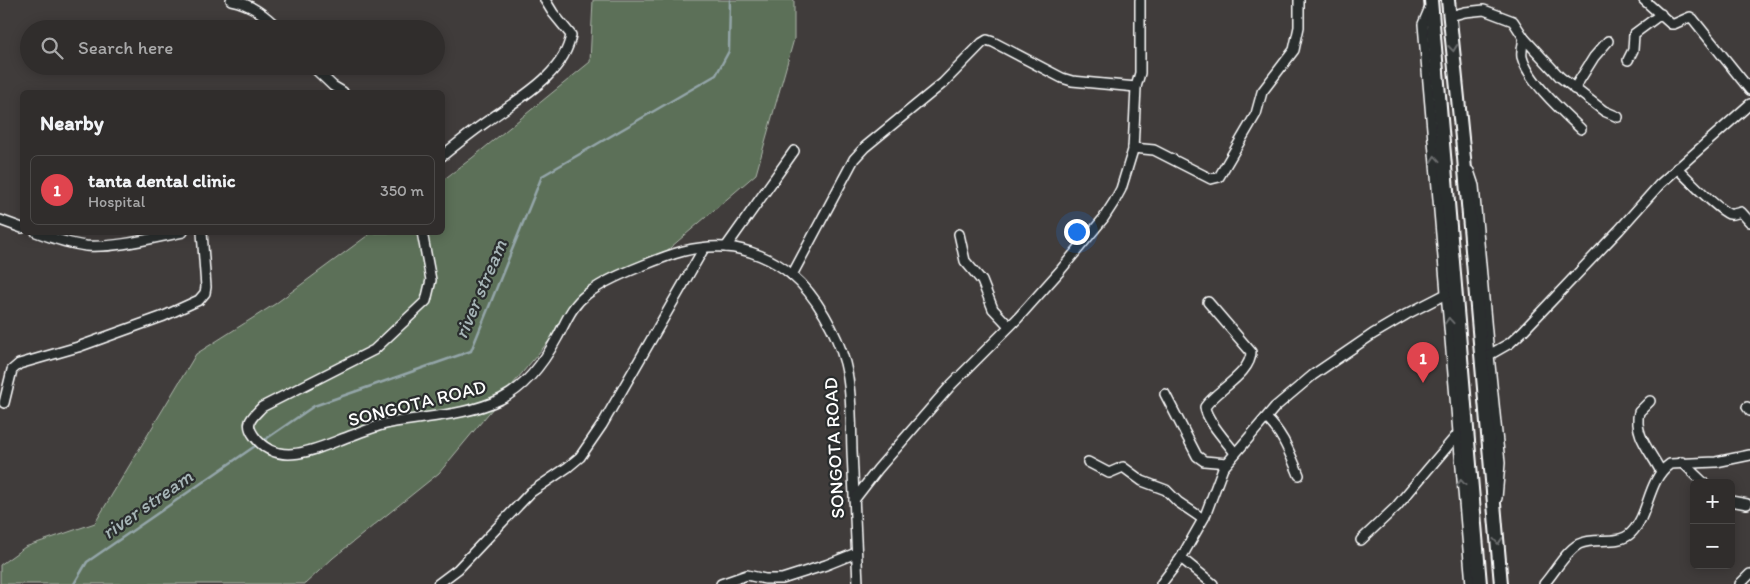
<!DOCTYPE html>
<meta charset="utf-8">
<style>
:root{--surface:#302d2c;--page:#3c3938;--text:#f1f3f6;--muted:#a8a8a9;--line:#4b4948;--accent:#ff9aa2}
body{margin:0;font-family:Itim,sans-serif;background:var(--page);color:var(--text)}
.controls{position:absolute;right:15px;bottom:15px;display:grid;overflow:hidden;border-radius:8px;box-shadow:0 2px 12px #0003}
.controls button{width:45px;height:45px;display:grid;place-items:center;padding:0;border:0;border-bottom:1px solid var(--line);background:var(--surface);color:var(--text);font:25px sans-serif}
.you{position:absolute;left:1076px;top:231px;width:18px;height:18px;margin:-12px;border:4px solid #fff;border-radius:50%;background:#1a73e8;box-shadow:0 0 0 8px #1a73e833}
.badge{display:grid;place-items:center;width:32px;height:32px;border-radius:50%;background:var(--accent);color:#fff;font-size:16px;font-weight:700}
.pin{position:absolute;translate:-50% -41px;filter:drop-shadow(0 1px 2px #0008)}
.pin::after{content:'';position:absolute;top:26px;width:18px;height:15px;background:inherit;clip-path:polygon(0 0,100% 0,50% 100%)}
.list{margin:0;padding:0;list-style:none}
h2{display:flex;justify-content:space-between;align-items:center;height:65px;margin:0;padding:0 20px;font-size:21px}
h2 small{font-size:16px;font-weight:400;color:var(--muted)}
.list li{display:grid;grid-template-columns:32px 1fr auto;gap:15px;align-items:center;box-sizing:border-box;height:70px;margin:0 10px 10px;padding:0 10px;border:1px solid var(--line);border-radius:8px}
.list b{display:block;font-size:19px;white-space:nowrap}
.list p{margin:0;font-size:16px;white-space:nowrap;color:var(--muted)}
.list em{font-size:16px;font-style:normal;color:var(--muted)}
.icon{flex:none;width:28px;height:28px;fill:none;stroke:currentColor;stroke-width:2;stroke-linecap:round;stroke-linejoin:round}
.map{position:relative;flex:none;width:1750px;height:584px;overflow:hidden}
.search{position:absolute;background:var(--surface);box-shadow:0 2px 12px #0003;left:20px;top:20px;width:425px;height:55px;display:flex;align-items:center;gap:12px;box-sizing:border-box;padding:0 18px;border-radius:28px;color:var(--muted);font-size:19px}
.panel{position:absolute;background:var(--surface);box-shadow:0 2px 12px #0003;left:20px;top:90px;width:425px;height:145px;border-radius:8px}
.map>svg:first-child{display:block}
.green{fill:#5c6f59;stroke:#aeb7ac}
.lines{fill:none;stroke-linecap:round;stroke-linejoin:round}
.stream{stroke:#94a6a9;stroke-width:2.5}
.minor-casing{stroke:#fff;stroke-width:12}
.highway-casing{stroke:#fff;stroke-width:16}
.minor{stroke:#2a2d2e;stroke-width:9}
.highway{stroke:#2a2d2e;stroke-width:12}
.oneway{stroke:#6a6c6d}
.labels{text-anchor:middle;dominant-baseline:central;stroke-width:4.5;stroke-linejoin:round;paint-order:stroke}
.street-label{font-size:19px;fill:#fff;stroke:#2a2d2e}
.water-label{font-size:20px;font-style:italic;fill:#a6b5b7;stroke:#2a2d2e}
</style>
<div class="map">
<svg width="1750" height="584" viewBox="0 0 1750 584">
<rect width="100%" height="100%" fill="#403c3b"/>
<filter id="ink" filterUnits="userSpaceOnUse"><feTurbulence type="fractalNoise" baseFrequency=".02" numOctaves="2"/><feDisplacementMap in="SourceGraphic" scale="10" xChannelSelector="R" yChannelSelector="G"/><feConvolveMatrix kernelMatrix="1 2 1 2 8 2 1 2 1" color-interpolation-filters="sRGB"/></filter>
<g filter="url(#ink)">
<!-- green -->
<path class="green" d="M 593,0 L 794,0 L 794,39 L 756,174 L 656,260 L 587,295 L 439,473 L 333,558 L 305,584 L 0,584 L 0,565 L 25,547 L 95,523 L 196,354 L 275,304 L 371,233 L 442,232 L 443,180 L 472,158 L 590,62 Z"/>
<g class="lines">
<!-- stream -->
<g class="stream">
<path d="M 263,441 L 314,406 L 471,351 L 542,176 L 716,75 L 729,51 L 730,0"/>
<path d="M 74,584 L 87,562 L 258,444"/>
</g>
<!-- minor casing -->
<g class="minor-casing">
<g id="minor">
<path d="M 231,0 C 251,4 265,15 279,29"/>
<path d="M 1644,0 L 1671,24 L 1674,24 L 1690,17 L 1693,19 L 1750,90"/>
<path d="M 1431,5 L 1423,24 L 1471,584"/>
<path d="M 1450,16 L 1465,12 L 1484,10 L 1513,21 L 1524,38 L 1560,77 L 1604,111 L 1618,117"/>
<path d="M 1524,38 C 1523,44 1521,51 1522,57 C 1528,81 1563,112 1581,129"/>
<path d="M 1628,60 L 1633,50 L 1634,34 L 1661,14"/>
<path d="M 312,66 L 333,86 L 343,92"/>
<path d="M 1574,89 L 1594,57 L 1608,41"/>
<path d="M 1133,148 L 1154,150 L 1211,179 L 1219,177 L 1256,114 L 1262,92 L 1294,50 L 1299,27 L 1299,0"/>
<path d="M 442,156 C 458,143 473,131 489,120 C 519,98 564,75 571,35 L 553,13 L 545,0"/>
<path d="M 1677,168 C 1687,178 1718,210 1729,214 C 1733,215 1737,213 1741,212 L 1750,222"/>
<path d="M 1469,171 L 1474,186 L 1489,355 L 1500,463 L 1497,498"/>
<path d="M 0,220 L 22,228"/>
<path d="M 36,232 C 52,238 69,244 86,246 C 117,248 152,238 183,232"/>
<path d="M 422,232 L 431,280 L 426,301 L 374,350 L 262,407 C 252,418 244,422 254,436 C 279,471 321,446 353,435 C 365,431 378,425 390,423 C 427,416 466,416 501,399 C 525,387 544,362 557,338 C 566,322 571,306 587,294 C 604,281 624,273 644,265 C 671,254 695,245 725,247 C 747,248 775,260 792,275 C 816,295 837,333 845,363 C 852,391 851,422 852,451 C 854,495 856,540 858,584"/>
<path d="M 959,234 L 965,261 L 982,281 L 993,309 L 1009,326"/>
<path d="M 726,247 L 794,151"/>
<path d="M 792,275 L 854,159 L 865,147 L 943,83 L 982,43 L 987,40 L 993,42 L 1062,78 L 1072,81 L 1136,87"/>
<path d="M 1208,302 L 1251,352 C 1251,374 1216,390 1205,407 C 1206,420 1227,442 1235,453"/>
<path d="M 1489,355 L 1510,343 L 1523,331 L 1619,230 L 1660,184 L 1750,104"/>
<path d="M 1165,394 L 1197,456 L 1204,461 L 1227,463"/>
<path d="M 1650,401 L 1639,412 C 1633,435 1652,453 1661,472"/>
<path d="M 4,403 L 12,370 L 19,364 L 78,347 L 164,316 L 199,300 L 205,293 L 206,287 L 202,232"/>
<path d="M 1747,407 L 1750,411"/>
<path d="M 1266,418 C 1283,433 1290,454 1299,475"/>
<path d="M 1088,462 L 1109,473 L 1123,467 L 1142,481 L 1166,490 L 1178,502 L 1203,519"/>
<path d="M 1682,462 L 1704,483"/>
<path d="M 854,500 L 878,469 L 952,384 L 1017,319 L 1059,272 L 1103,219 L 1114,202 L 1121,189 L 1133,150 L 1136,87 L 1140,73 L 1140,0"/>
<path d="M 1731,501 L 1747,504"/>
<path d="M 1361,540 L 1396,507 L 1457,435"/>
<path d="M 1181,558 L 1213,584"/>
<path d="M 438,584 L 458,569 L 531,492 L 568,467 L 580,457 L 602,425 L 704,248"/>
<path d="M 721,584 L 747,575 L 765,579 L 782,579 L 826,565 L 856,553"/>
<path d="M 1161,584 L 1181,558 L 1205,516 L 1223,468 L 1275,407 L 1313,375 L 1373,334 L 1407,314 L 1446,294"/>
<path d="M 1544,584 C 1554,573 1566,551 1579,544 C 1595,536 1618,546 1631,533 C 1650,514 1647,480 1670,464 L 1716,462 L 1750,455"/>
<path d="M 1740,584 L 1750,574"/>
</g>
</g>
<!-- highway casing -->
<g class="highway-casing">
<g id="highway">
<path d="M 1431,0 L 1480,584"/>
<path d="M 1448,0 L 1464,158 L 1501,584"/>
</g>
</g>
<!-- minor -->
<use href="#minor" class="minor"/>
<!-- highway -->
<use href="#highway" class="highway"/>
</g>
<!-- one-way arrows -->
<defs><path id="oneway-chevron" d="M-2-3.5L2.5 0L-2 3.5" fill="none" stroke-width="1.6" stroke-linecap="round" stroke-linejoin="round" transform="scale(1.25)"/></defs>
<g class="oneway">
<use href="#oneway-chevron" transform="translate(1453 48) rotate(84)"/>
<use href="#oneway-chevron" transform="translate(1435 159) rotate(-95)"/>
<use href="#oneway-chevron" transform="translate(1449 321) rotate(-94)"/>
<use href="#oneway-chevron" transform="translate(1461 483) rotate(-95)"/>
<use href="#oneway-chevron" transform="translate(1498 541) rotate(85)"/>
</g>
</g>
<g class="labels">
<!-- street labels -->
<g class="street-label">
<text transform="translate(417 403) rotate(-14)">SONGOTA ROAD</text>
<text transform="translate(834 448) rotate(-93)">SONGOTA ROAD</text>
</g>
<!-- water labels -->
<g class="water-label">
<text transform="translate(480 289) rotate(-67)">river stream</text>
<text transform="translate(147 504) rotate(-35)">river stream</text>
</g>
</g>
</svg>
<div class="controls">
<button>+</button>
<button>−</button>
</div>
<div class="you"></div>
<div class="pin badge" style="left:1423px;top:383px;background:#e0444e">1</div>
<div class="search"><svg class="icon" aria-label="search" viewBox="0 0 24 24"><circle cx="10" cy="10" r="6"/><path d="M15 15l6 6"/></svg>Search here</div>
<section class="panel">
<h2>Nearby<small></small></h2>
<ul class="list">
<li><span class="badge" style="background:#e0444e">1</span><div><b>tanta dental clinic</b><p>Hospital</p></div><em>350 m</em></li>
</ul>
</section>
</div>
